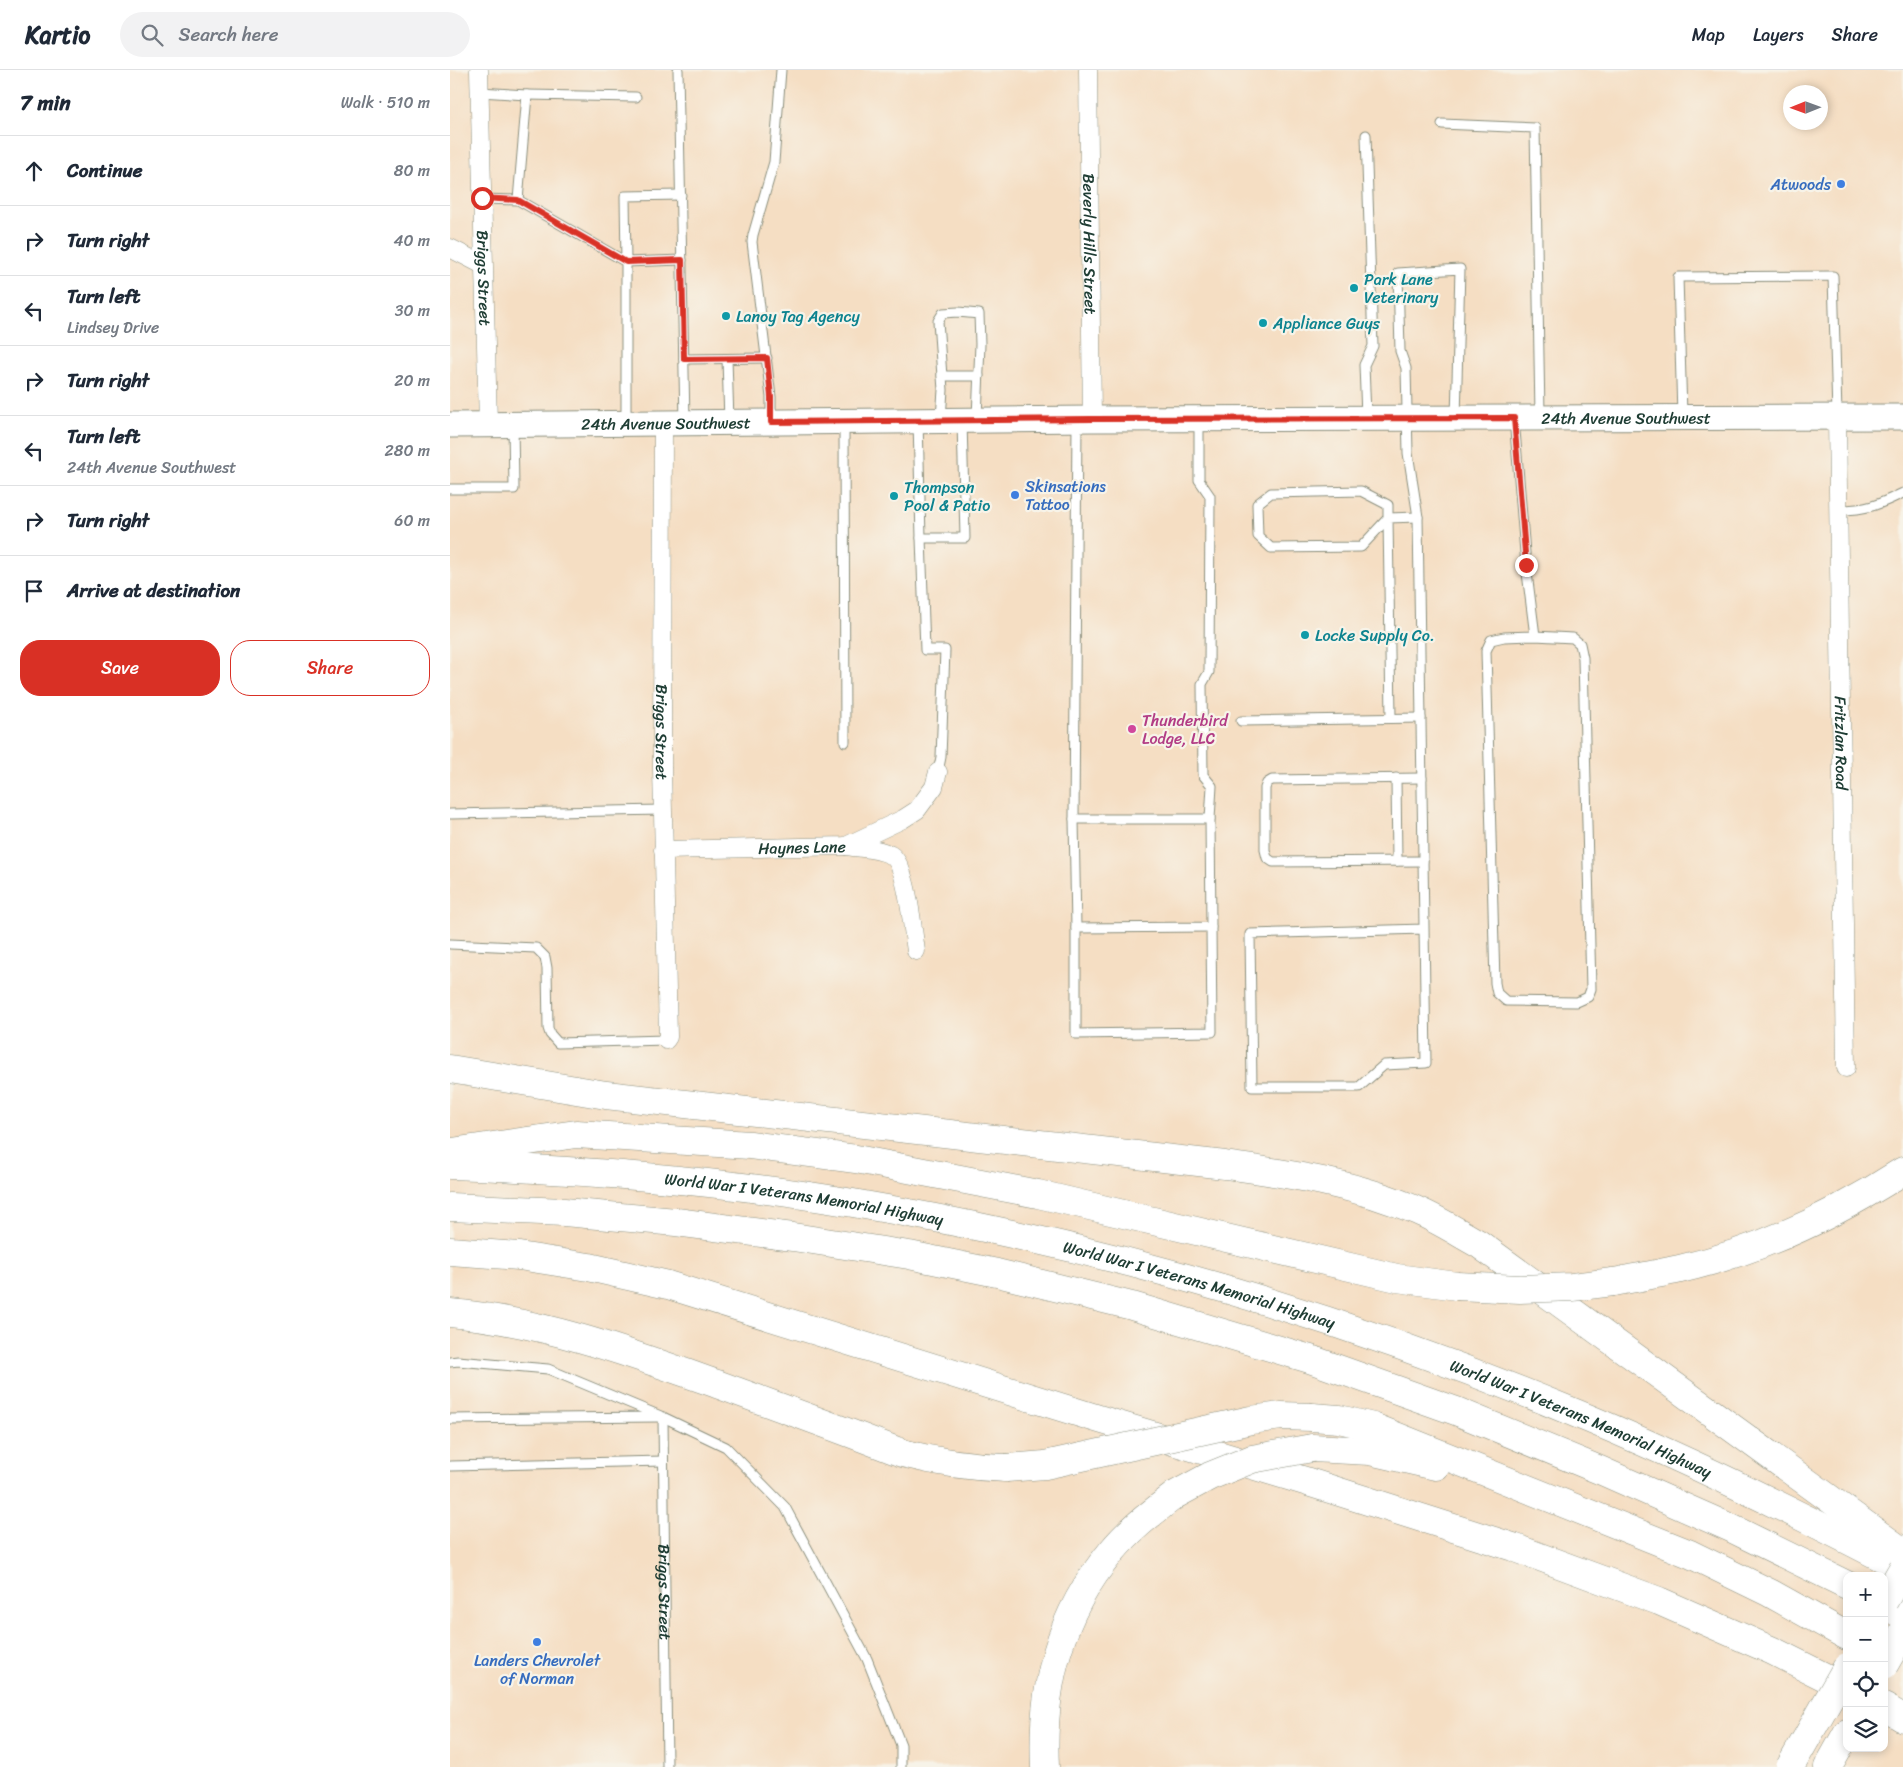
<!DOCTYPE html>
<meta charset="utf-8">
<style>
:root{--surface:#fff;--page:#f2f2f3;--text:#1f2937;--muted:#747a83;--line:#e0e1e3;--accent:#d93025}
body{margin:0;font-family:Sriracha,sans-serif;background:var(--page);color:var(--text)}
.controls{position:absolute;right:15px;bottom:15px;display:grid;overflow:hidden;border-radius:10px;box-shadow:0 2px 8px #0003}
.controls button{width:45px;height:45px;display:grid;place-items:center;padding:0;border:0;border-bottom:1px solid var(--line);background:var(--surface);color:var(--text);font:25px sans-serif}
.compass{position:absolute;left:1333px;top:15px;width:45px;height:45px;border-radius:50%;background:var(--surface);box-shadow:0 2px 8px #0003;rotate:269deg}
.stop{position:absolute;width:15px;height:15px;margin:-11px;border:4px solid #d93025;border-radius:50%;background:#fff}
.stop.end{background:#d93025;border-color:#fff;box-shadow:0 1px 5px #0008}
.list{margin:0;padding:0;list-style:none}
h2{display:flex;justify-content:space-between;align-items:center;height:65px;margin:0;padding:0 20px;font-size:21px}
h2 small{font-size:16px;font-weight:400;color:var(--muted)}
.list li{display:grid;grid-template-columns:32px 1fr auto;gap:15px;align-items:center;box-sizing:border-box;height:70px;padding:0 20px;border-top:1px solid var(--line)}
.list b{display:block;font-size:19px;white-space:nowrap}
.list p{margin:0;font-size:16px;white-space:nowrap;color:var(--muted)}
.list em{font-size:16px;font-style:normal;color:var(--muted)}
.actions{display:flex;gap:10px;padding:15px 20px}
.actions a{flex:1;padding:11px 0;border:1px solid var(--accent);border-radius:20px;text-align:center;font-size:18px;color:var(--accent)}
.actions .main{background:var(--accent);color:#fff}
.icon{flex:none;width:28px;height:28px;fill:none;stroke:currentColor;stroke-width:2;stroke-linecap:round;stroke-linejoin:round}
.map{position:relative;flex:none;width:1453px;height:1697px;overflow:hidden}
header{display:flex;align-items:center;gap:30px;box-sizing:border-box;height:70px;padding:0 25px;background:var(--surface);border-bottom:1px solid var(--line)}
header strong{font-size:24px}
nav{display:flex;gap:28px;margin-inline-start:auto;font-size:18px}
.search{width:350px;height:45px;background:var(--page);display:flex;align-items:center;gap:12px;box-sizing:border-box;padding:0 18px;border-radius:28px;color:var(--muted);font-size:19px}
main{display:flex}
aside{flex:1;background:var(--surface)}
.map>svg:first-child{display:block}
.lines{fill:none;stroke-linecap:round;stroke-linejoin:round}
.service-casing{stroke:#8a8e7c;stroke-width:11}
.minor-casing{stroke:#8a8e7c;stroke-width:19}
.secondary-casing{stroke:#8a8e7c;stroke-width:27}
.trunk-casing{stroke:#8a8e7c;stroke-width:29}
.motorway-casing{stroke:#8a8e7c;stroke-width:29}
.service{stroke:#fff;stroke-width:9}
.minor{stroke:#fff;stroke-width:18}
.secondary{stroke:#fff;stroke-width:25}
.trunk{stroke:#fff;stroke-width:28}
.motorway{stroke:#fff;stroke-width:28}
.trunk-bridge-casing{stroke:#8a8e7c;stroke-width:29;stroke-linecap:butt}
.motorway-bridge-casing{stroke:#8a8e7c;stroke-width:29;stroke-linecap:butt}
.trunk-bridge{stroke:#fff;stroke-width:28}
.motorway-bridge{stroke:#fff;stroke-width:28}
.route{stroke:#d93025;stroke-width:6}
.shop-dot{fill:#3f7fe0;stroke:#f7f3e8;stroke-width:2}
.culture-dot{fill:#0f9aa8;stroke:#f7f3e8;stroke-width:2}
.hotel-dot{fill:#d1479c;stroke:#f7f3e8;stroke-width:2}
.labels{text-anchor:middle;dominant-baseline:central;stroke-width:4.5;stroke-linejoin:round;paint-order:stroke}
.shop-label{font-size:16px;fill:#366cbe;stroke:#f7f3e8;text-anchor:end}
.street-label{font-size:16px;fill:#1f3d34;stroke:#f7f3e8}
.culture-label{font-size:16px;fill:#0d838f;stroke:#f7f3e8;text-anchor:start}
.hotel-label{font-size:16px;fill:#b23c85;stroke:#f7f3e8;text-anchor:start}
</style>
<header>
<strong>Kartio</strong>
<div class="search"><svg class="icon" aria-label="search" viewBox="0 0 24 24"><circle cx="10" cy="10" r="6"/><path d="M15 15l6 6"/></svg>Search here</div>
<nav><a>Map</a><a>Layers</a><a>Share</a></nav>
</header>
<main>
<aside>
<h2>7 min<small>Walk · 510 m</small></h2>
<ul class="list">
<li><svg class="icon" aria-label="ahead" viewBox="0 0 24 24"><path d="M12 20V5M6 11l6-6 6 6"/></svg><div><b>Continue</b></div><em>80 m</em></li>
<li><svg class="icon" aria-label="right" viewBox="0 0 24 24"><path d="M7 20v-9h11M14 6l5 5-5 5"/></svg><div><b>Turn right</b></div><em>40 m</em></li>
<li><svg class="icon" aria-label="left" viewBox="0 0 24 24"><path d="M17 20v-9H6M10 6l-5 5 5 5"/></svg><div><b>Turn left</b><p>Lindsey Drive</p></div><em>30 m</em></li>
<li><svg class="icon" aria-label="right" viewBox="0 0 24 24"><path d="M7 20v-9h11M14 6l5 5-5 5"/></svg><div><b>Turn right</b></div><em>20 m</em></li>
<li><svg class="icon" aria-label="left" viewBox="0 0 24 24"><path d="M17 20v-9H6M10 6l-5 5 5 5"/></svg><div><b>Turn left</b><p>24th Avenue Southwest</p></div><em>280 m</em></li>
<li><svg class="icon" aria-label="right" viewBox="0 0 24 24"><path d="M7 20v-9h11M14 6l5 5-5 5"/></svg><div><b>Turn right</b></div><em>60 m</em></li>
<li><svg class="icon" aria-label="arrive" viewBox="0 0 24 24"><path d="M6 21V4h12l-3 4 3 4H6"/></svg><div><b>Arrive at destination</b></div></li>
</ul>
<div class="actions"><a class="main">Save</a><a>Share</a></div>
</aside>
<div class="map">
<svg width="1453" height="1697" viewBox="0 0 1453 1697">
<rect width="100%" height="100%" fill="#f7f3e8"/>
<filter id="ink" filterUnits="userSpaceOnUse"><feTurbulence type="fractalNoise" baseFrequency=".02" numOctaves="2"/><feDisplacementMap in="SourceGraphic" scale="10" xChannelSelector="R" yChannelSelector="G"/><feConvolveMatrix kernelMatrix="1 2 1 2 8 2 1 2 1" color-interpolation-filters="sRGB"/></filter>
<filter id="wash" filterUnits="userSpaceOnUse"><feTurbulence type="fractalNoise" baseFrequency=".0096" numOctaves="4" result="noise"/><feDisplacementMap in="SourceGraphic" scale="20" xChannelSelector="R" yChannelSelector="G"/><feGaussianBlur stdDeviation="1.12" result="paint"/><feColorMatrix in="noise" values="0 0 0 0 0 0 0 0 0 0 0 0 0 0 0 0 0 1.4 0 .05"/><feComposite in="paint" operator="in"/></filter>
<g filter="url(#wash)">
<rect width="100%" height="100%" fill="#f5dec3"/>
</g>
<g filter="url(#ink)">
<g class="lines">
<!-- service casing -->
<g class="service-casing">
<g id="service">
<path d="M 228,0 L 235,352"/>
<path d="M 30,22 L 77,25 L 68,130"/>
<path d="M 77,25 L 186,27"/>
<path d="M 992,54 L 1085,58 L 1090,345"/>
<path d="M 231,125 L 175,126 L 176,192 L 232,190"/>
<path d="M 32,129 L 68,130 L 176,192 L 176,353"/>
<path d="M 234,289 L 317,288"/>
<path d="M 277,289 L 279,351"/>
<path d="M 492,306 L 529,306"/>
<path d="M 1232,345 L 1228,207 L 1383,206 L 1387,344"/>
<path d="M 916,346 L 914,295 L 923,276 L 916,65"/>
<path d="M 491,348 L 493,320 L 488,251 L 493,243 L 508,242 L 529,244 L 530,274 L 527,348"/>
<path d="M 1064,348 L 1076,495 L 1085,566 L 1123,568 L 1130,574 L 1133,588 L 1141,919 L 1138,927 L 1127,932 L 1056,931 L 1047,923 L 1045,913 L 1036,581 L 1041,570 L 1054,567 L 1085,566"/>
<path d="M 321,350 L 321,327 L 302,172 L 303,165 L 324,92 L 331,0"/>
<path d="M 468,351 L 471,468 L 515,468 L 512,351"/>
<path d="M 627,352 L 624,749 L 760,749 L 762,716 L 753,705 L 752,614 L 759,602 L 760,426 L 749,410 L 749,351"/>
<path d="M 394,354 L 395,672"/>
<path d="M 0,419 L 64,419 L 63,355"/>
<path d="M 911,421 L 938,435 L 938,448 L 911,477 L 821,478 L 808,466 L 807,434 L 821,423 Z"/>
<path d="M 1389,440 C 1417,440 1428,435 1453,423"/>
<path d="M 471,468 L 475,580 L 495,580 L 491,687 L 488,702"/>
<path d="M 941,648 L 938,448 L 968,447"/>
<path d="M 791,651 L 971,648"/>
<path d="M 946,708 L 947,791"/>
<path d="M 972,708 L 822,710 L 817,713 L 815,718 L 815,780 L 817,788 L 823,792 L 973,791"/>
<path d="M 0,744 L 213,740"/>
<path d="M 624,749 L 626,858 L 761,857 L 760,749"/>
<path d="M 626,858 L 626,964 L 762,962 L 761,857"/>
<path d="M 974,859 L 800,864 L 802,1017 L 909,1017 L 934,995 L 976,993 L 968,447 L 958,383 L 956,298 L 950,281 L 948,203 L 1010,199 L 1006,348"/>
<path d="M 0,874 L 86,878 L 95,887 L 97,898 L 98,958 L 100,964 L 108,973 L 216,970"/>
<path d="M 0,1292 L 8,1291 L 98,1299 L 213,1347 L 276,1377 L 335,1437 L 417,1589 L 451,1675 L 451,1697"/>
<path id="s1" d="M 213,1347 L 217,1697"/>
<path d="M 0,1349 L 207,1347"/>
<path d="M 0,1396 L 213,1391"/>
</g>
</g>
<!-- minor casing -->
<g class="minor-casing">
<g id="minor">
<path id="s2" d="M 29,0 L 38,354"/>
<path id="s3" d="M 638,0 L 642,349"/>
<path d="M 0,178 L 33,195"/>
<path id="s4" d="M 1387,348 L 1396,998"/>
<path id="s5" d="M 213,353 L 212,698 L 218,967 L 216,970"/>
<path d="M 396,776 C 410,778 428,778 441,785 C 457,794 463,862 466,881"/>
<path id="s6" d="M 213,780 L 396,776 L 453,749 L 467,740 L 484,717 L 488,702"/>
</g>
</g>
<!-- secondary casing -->
<g class="secondary-casing">
<g id="secondary">
<path id="s7" d="M 0,355 L 642,349 L 1453,347"/>
</g>
</g>
<!-- trunk casing -->
<g class="trunk-casing">
<path id="trunk" d="M 1378,1697 L 1397,1663"/>
</g>
<!-- motorway casing -->
<g class="motorway-casing">
<g id="motorway">
<path d="M 0,999 L 156,1025 L 775,1095 C 841,1104 907,1114 968,1141 C 989,1150 1009,1163 1029,1174 L 1453,1482"/>
<path d="M 2,1082 L 126,1064 L 300,1075 L 406,1089 L 588,1124 L 947,1208 L 1007,1216"/>
<path id="s8" d="M 0,1095 C 135,1100 270,1110 403,1133 C 646,1174 885,1244 1113,1338 C 1229,1385 1341,1440 1452,1498"/>
<path d="M 0,1137 L 114,1142 L 226,1152 L 343,1167 L 459,1185 L 547,1203 L 682,1236 L 860,1289 L 1006,1341 L 1152,1401 L 1281,1458 L 1397,1515"/>
<path d="M 0,1181 L 69,1186 L 139,1197 L 218,1215 L 649,1349 L 855,1411 L 1063,1477 L 1209,1531 L 1323,1581 L 1397,1618"/>
<path d="M 1163,1212 C 1185,1208 1208,1204 1230,1199 C 1309,1181 1385,1145 1453,1101"/>
<path d="M 0,1243 C 93,1251 180,1283 267,1314 C 329,1337 391,1359 452,1383 C 487,1392 520,1397 556,1398"/>
<path d="M 862,1347 L 889,1349 L 923,1357 L 1240,1484 L 1320,1523 L 1397,1566"/>
<path d="M 862,1378 L 920,1381 L 986,1396"/>
<path d="M 1434,1535 L 1453,1545"/>
<path d="M 1434,1637 L 1453,1648"/>
<path d="M 595,1697 C 591,1616 609,1544 662,1481 C 680,1459 703,1442 725,1425"/>
</g>
</g>
<!-- service -->
<use href="#service" class="service"/>
<!-- minor -->
<use href="#minor" class="minor"/>
<!-- secondary -->
<use href="#secondary" class="secondary"/>
<!-- trunk -->
<use href="#trunk" class="trunk"/>
<!-- motorway -->
<use href="#motorway" class="motorway"/>
<!-- trunk-bridge casing -->
<g class="trunk-bridge-casing">
<g id="trunk-bridge">
<path d="M 1434,1531 L 1453,1498"/>
<path d="M 1434,1595 L 1453,1562"/>
<path d="M 1340,1697 L 1397,1597"/>
</g>
</g>
<!-- motorway-bridge casing -->
<g class="motorway-bridge-casing">
<g id="motorway-bridge">
<path d="M 1007,1216 L 1070,1219 L 1122,1217 L 1163,1212"/>
<path d="M 556,1398 L 595,1395 L 801,1350 L 831,1346 L 862,1347"/>
<path d="M 725,1425 L 760,1406 L 802,1389 L 862,1378"/>
</g>
</g>
<!-- trunk-bridge -->
<use href="#trunk-bridge" class="trunk-bridge"/>
<!-- motorway-bridge -->
<use href="#motorway-bridge" class="motorway-bridge"/>
</g>
</g>
<g class="lines" filter="url(#ink)">
<!-- route -->
<path class="route" d="M 32,128 L 68,130 L 176,192 L 232,190 L 234,289 L 317,288 L 321,327 L 321,352 L 642,349 L 1064,348 L 1076,495"/>
</g>
<!-- markers -->
<g class="shop-dot">
<circle cx="1391" cy="114" r="5"/>
<circle cx="565" cy="425" r="5"/>
<circle cx="87" cy="1572" r="5"/>
</g>
<g class="culture-dot">
<circle cx="904" cy="218" r="5"/>
<circle cx="276" cy="246" r="5"/>
<circle cx="813" cy="253" r="5"/>
<circle cx="444" cy="426" r="5"/>
<circle cx="855" cy="565" r="5"/>
</g>
<circle class="hotel-dot" cx="682" cy="659" r="5"/>
<g class="labels">
<!-- shop labels -->
<g class="shop-label">
<text x="1381" y="114">Atwoods</text>
<text x="575" y="416" text-anchor="start">Skinsations<tspan x="575" dy="18">Tattoo</tspan></text>
<text x="87" y="1590" text-anchor="middle">Landers Chevrolet<tspan x="87" dy="18">of Norman</tspan></text>
</g>
<!-- street labels -->
<g class="street-label">
<text stroke="none"><textPath href="#s3" startOffset="174">Beverly Hills Street</textPath></text>
<text stroke="none"><textPath href="#s2" startOffset="208">Briggs Street</textPath></text>
<text stroke="none"><textPath href="#s7" startOffset="1176">24th Avenue Southwest</textPath></text>
<text stroke="none"><textPath href="#s7" startOffset="216">24th Avenue Southwest</textPath></text>
<text stroke="none"><textPath href="#s5" startOffset="309">Briggs Street</textPath></text>
<text stroke="none"><textPath href="#s4" startOffset="325">Fritzlan Road</textPath></text>
<text stroke="none"><textPath href="#s6" startOffset="139">Haynes Lane</textPath></text>
<text stroke="none"><textPath href="#s8" startOffset="356">World War I Veterans Memorial Highway</textPath></text>
<text stroke="none"><textPath href="#s8" startOffset="761">World War I Veterans Memorial Highway</textPath></text>
<text stroke="none"><textPath href="#s8" startOffset="1166">World War I Veterans Memorial Highway</textPath></text>
<text stroke="none"><textPath href="#s1" startOffset="175">Briggs Street</textPath></text>
</g>
<!-- culture labels -->
<g class="culture-label">
<text x="914" y="209">Park Lane<tspan x="914" dy="18">Veterinary</tspan></text>
<text x="286" y="246">Lanoy Tag Agency</text>
<text x="823" y="253">Appliance Guys</text>
<text x="454" y="417">Thompson<tspan x="454" dy="18">Pool &amp; Patio</tspan></text>
<text x="865" y="565">Locke Supply Co.</text>
</g>
<!-- hotel labels -->
<g class="hotel-label">
<text x="692" y="650">Thunderbird<tspan x="692" dy="18">Lodge, LLC</tspan></text>
</g>
</g>
</svg>
<div class="controls">
<button>+</button>
<button>−</button>
<button><svg class="icon" aria-label="locate" viewBox="0 0 24 24"><circle cx="12" cy="12" r="6"/><path d="M12 2v4M12 18v4M2 12h4M18 12h4"/></svg></button>
<button><svg class="icon" aria-label="layers" viewBox="0 0 24 24"><path d="M12 4l9 5-9 5-9-5zM3 14l9 5 9-5"/></svg></button>
</div>
<svg class="compass" viewBox="-18 -18 36 36"><path d="M0-13l5 13h-10z" fill="#e53935"/><path d="M0 13l5-13h-10z" fill="#747a83"/></svg>
<div class="stop" style="left:32px;top:128px"></div>
<div class="stop end" style="left:1076px;top:495px"></div>
</div>
</main>
